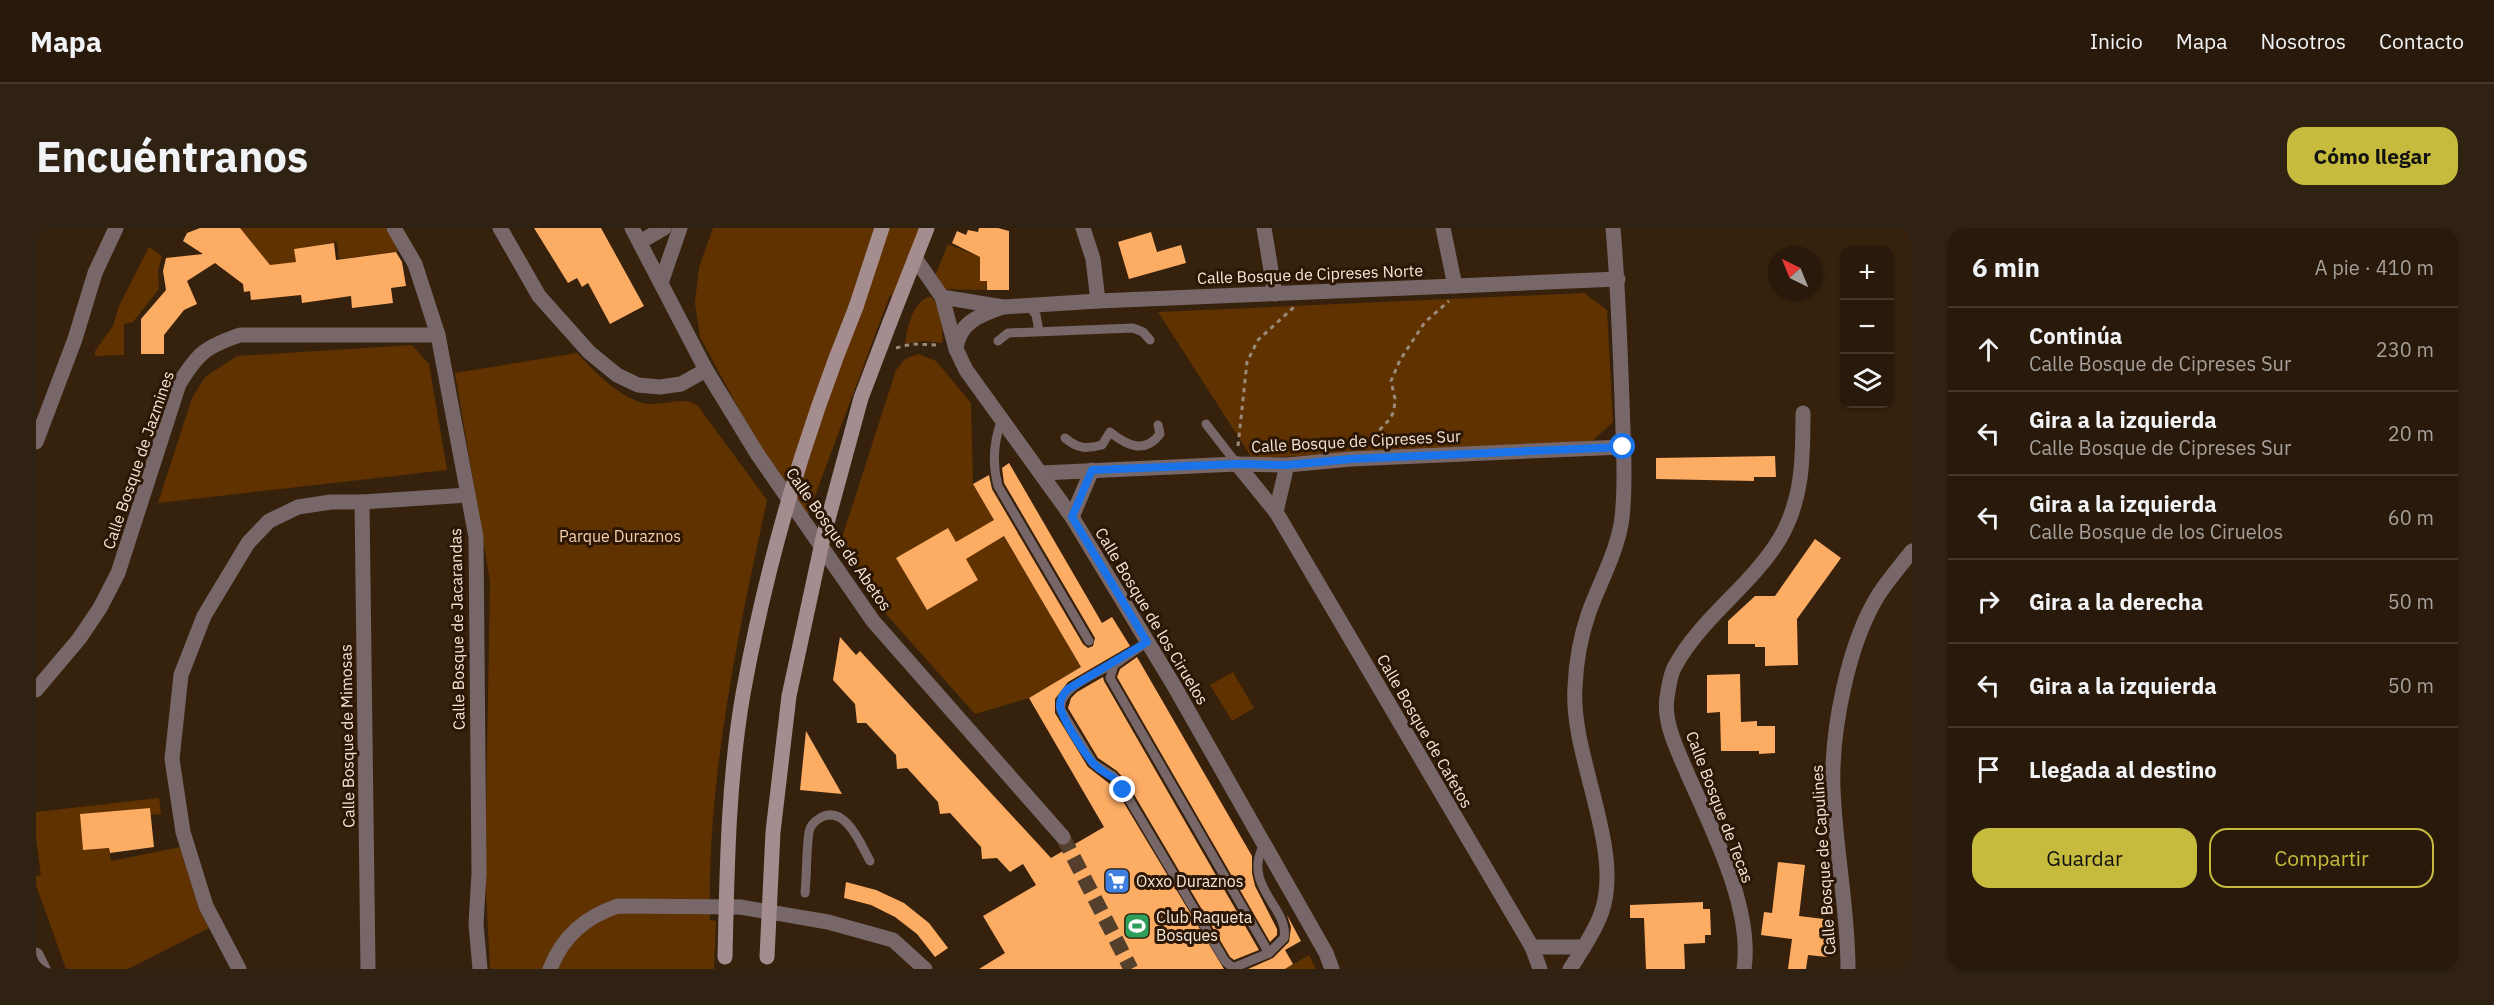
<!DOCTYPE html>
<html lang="es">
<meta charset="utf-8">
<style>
:root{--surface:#28190a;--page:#302213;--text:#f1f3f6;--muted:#a5a09c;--line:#44382b;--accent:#c6bb3c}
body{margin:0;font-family:"IBM Plex Sans",sans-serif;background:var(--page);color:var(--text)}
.controls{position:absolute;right:18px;top:18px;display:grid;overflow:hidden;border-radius:12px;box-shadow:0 2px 4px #0004}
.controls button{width:54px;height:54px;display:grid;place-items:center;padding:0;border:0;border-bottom:2px solid var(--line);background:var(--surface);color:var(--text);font:30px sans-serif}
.compass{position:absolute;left:1732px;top:18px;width:54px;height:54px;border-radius:50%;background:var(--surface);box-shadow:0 2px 4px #0004;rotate:317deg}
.stop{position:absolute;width:18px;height:18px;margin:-14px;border:4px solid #1a73e8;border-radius:50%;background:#fff}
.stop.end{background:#1a73e8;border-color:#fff;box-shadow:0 2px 6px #0008}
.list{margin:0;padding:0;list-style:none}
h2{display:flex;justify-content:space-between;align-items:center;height:78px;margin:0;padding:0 24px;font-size:26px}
h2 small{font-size:20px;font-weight:400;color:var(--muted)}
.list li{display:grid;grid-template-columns:39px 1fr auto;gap:18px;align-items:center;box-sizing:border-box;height:84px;padding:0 24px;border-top:2px solid var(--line)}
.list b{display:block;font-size:22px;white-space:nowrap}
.list p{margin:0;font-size:20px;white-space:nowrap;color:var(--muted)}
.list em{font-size:20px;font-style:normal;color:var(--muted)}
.actions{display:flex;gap:12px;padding:18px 24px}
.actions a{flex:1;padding:14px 0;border:2px solid var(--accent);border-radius:18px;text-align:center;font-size:21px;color:var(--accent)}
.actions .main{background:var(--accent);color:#111}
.icon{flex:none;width:33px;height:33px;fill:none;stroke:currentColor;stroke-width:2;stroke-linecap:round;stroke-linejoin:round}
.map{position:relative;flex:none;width:1876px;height:741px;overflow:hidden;border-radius:18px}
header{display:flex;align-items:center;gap:36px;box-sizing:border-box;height:84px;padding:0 30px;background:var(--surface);border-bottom:2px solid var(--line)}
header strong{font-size:28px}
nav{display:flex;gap:33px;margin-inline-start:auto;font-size:21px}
.intro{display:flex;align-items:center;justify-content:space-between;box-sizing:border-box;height:144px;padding:0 36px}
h1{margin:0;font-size:42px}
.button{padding:15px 27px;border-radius:18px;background:var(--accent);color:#111;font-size:21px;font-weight:700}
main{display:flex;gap:36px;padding:0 36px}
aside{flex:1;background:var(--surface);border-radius:18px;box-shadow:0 2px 4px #0004}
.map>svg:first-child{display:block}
.green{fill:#5f3200}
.building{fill:#fdac64}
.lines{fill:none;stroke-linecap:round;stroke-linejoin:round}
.street-tunnel{stroke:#533f2c;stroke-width:15;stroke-dasharray:15 8;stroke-linecap:butt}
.path{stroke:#9b8979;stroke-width:3;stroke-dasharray:4.5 4.5;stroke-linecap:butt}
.lane{stroke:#776769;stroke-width:9}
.street{stroke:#776769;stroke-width:15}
.secondary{stroke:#a58c8f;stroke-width:15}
.secondary-bridge{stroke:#a58c8f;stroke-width:15}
.route{stroke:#1a73e8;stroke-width:8}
.labels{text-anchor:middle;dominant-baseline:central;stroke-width:6;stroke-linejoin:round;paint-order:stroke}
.street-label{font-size:16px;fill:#f5e6da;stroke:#2c1704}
.park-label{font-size:16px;fill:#f6ceac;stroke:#2c1704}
.poi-label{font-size:16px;fill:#f5e6da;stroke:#2c1704;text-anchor:start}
</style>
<header>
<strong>Mapa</strong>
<nav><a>Inicio</a><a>Mapa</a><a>Nosotros</a><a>Contacto</a></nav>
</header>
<div class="intro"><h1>Encuéntranos</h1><a class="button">Cómo llegar</a></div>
<main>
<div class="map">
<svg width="1876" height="741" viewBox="0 0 1876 741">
<rect width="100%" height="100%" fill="#36210d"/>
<!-- green -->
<g class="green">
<path d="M 197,0 L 350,0 L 365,23 L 303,31 L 301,14 L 259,21 L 260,35 L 234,37 L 209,6 L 198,7 Z"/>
<path d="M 677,0 L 887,0 L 859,69 L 854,67 L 767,300 L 664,109 L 659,75 L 663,39 Z"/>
<path d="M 912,16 L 944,29 L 944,53 L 951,53 L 950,62 L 909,61 L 898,50 Z"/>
<path d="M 113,19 L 126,28 L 122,43 L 123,61 L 97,94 L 88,96 L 88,127 L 59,128 L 59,123 L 77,98 L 83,78 Z"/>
<path d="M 1548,65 L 1571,82 L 1577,194 L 1554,215 L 1216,230 L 1122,84 Z"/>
<path d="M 891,69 L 896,69 C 905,83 908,99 906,115 L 887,113 L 869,116 C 871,100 876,78 891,69 Z"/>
<path d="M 376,117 L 393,136 L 411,242 L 122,275 L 156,170 L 169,149 L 201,128 Z"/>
<path d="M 541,125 C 558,143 590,177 617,176 C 633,176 648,168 662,178 L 731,272 C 701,411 671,550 674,692 L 680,693 L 678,741 L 454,741 L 449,643 L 454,353 L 419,145 Z"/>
<path d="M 882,126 L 900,133 L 935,175 L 937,256 L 1045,439 L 993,470 L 939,486 L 850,386 L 803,319 L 860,142 L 869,131 Z"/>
<path d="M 1197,444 L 1218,480 L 1196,493 L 1174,457 Z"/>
<path d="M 123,570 L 125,586 L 115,587 L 114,580 L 45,586 L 47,622 L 73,620 L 75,633 L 144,619 L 163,681 L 173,700 L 92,741 L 30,741 L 0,657 L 0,648 L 5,647 L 0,610 L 0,584 Z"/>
<path d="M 1273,727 L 1280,741 L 1249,741 Z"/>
</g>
<!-- building -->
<g class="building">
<path d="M 164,0 L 204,0 L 234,37 L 260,34 L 258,21 L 298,15 L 300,32 L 360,24 L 366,34 L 370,58 L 355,60 L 357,75 L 316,80 L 315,68 L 266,75 L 265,67 L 215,72 L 214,63 L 208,64 L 207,56 L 179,35 L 151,53 L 161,76 L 148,82 L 128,107 L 128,126 L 105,126 L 105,91 L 130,62 L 127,43 L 130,30 L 167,26 L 147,13 L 151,5 Z"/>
<path d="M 498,0 L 565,0 L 608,78 L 574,96 L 552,55 L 546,59 L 541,50 L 532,55 Z"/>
<path d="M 943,0 L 962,0 L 973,3 L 973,62 L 951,62 L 951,53 L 944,53 L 944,29 L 916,15 L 921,3 L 930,7 L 932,2 L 942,4 Z"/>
<path d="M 1115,4 L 1121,24 L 1145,17 L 1150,35 L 1093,51 L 1082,14 Z"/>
<path d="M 1739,228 L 1740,249 L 1718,249 L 1718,253 L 1620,251 L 1620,230 Z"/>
<path d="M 973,235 L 1066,395 L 1076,389 L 1094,418 L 1032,454 L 1019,471 L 1019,485 L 1052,539 L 1079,560 L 1188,741 L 943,741 L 969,725 L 947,688 L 1000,657 L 987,636 L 974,644 L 961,630 L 946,631 L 945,619 L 914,585 L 904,586 L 902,574 L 871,540 L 861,541 L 860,527 L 830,495 L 821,495 L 819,476 L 797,452 L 804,409 L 820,427 L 824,423 L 1015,630 L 1068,599 L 993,470 L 1045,439 L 968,308 L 930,331 L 942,352 L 891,382 L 860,330 L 912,300 L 920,314 L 958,292 L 937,256 L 953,247 L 956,261 L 1047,416 L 1052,420 L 1057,418 L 1059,410 L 968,255 L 966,240 Z"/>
<path d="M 1779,311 L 1805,330 L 1761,391 L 1762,437 L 1729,438 L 1729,419 L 1719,419 L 1719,416 L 1692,416 L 1692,393 L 1719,368 L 1739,368 Z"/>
<path d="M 1101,429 L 1216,628 L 1216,645 L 1219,658 L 1241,701 L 1241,707 L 1234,714 L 1081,449 L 1084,441 Z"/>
<path d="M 1704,446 L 1705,494 L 1721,493 L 1721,498 L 1739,498 L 1739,525 L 1723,526 L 1723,523 L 1685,523 L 1684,484 L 1671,485 L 1671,447 Z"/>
<path d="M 1067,449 L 1068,453 L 1223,722 L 1198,732 L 1194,729 L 1090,553 L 1081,543 L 1062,530 L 1032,480 L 1035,470 L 1041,464 Z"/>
<path d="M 770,503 L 806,566 L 764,562 Z"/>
<path d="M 114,580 L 118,619 L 74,625 L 73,620 L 47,622 L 44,586 Z"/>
<path d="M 1742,634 L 1769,637 L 1763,688 L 1796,692 L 1791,729 L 1772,727 L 1770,741 L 1752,741 L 1756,711 L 1725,707 L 1728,684 L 1736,685 Z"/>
<path d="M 810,654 L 840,662 L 868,675 L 893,695 L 912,720 L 899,729 L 881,706 L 859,689 L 835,677 L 808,670 Z"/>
<path d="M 1667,674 L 1667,681 L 1674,681 L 1675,707 L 1669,707 L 1669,715 L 1648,716 L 1649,741 L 1610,741 L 1608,690 L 1594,690 L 1594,677 Z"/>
<path d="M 1251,687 L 1265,713 L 1249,722 L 1257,736 L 1249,741 L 1212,741 L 1237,730 L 1253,714 L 1255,699 Z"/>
</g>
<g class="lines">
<!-- street-tunnel -->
<path class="street-tunnel" d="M 1027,609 L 1095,741"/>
<!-- path -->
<g class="path">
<path d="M 860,120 L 876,116 L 903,117"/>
<path d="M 1331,215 L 1354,191 L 1358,183 L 1359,171 L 1355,153 L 1364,132 L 1389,94 L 1413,73"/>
<path d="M 1202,218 L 1211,134 L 1222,112 L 1258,79"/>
</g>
<!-- lane -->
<g class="lane">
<path d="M 992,77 L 1000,87 L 1003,103"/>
<path d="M 962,113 L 972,105 L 1097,100 L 1107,104 L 1114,112"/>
<path d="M 966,191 C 958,212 956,236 962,258 L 1053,413"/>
<path d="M 1170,196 L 1201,236"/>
<path d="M 1029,210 C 1042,221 1050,221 1066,217 L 1074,204 C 1091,218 1109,226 1124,206 L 1122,197"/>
<path d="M 1111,414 L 1078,437 L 1074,450 L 1233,725"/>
<path d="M 1081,434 C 1064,444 1021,459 1025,482 L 1057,535 L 1077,548 L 1084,556 L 1189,733 L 1197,740 L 1233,725 L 1248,710 C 1254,681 1205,657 1228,617"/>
<path d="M 769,665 C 771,645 770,624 773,604 C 774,598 779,593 784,590 C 809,575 825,617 834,633"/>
</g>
<!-- street -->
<g class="street">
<path d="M 358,0 L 379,36 L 402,107 L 440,309 L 443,645 L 440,696 L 444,741"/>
<path d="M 464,0 L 503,68 L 553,124 L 581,147 L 602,157 L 624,159 L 645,156 L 670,142"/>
<path d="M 596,0 L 670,142 L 722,227 L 837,393 L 1027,609"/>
<path d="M 1047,0 L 1057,31 L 1062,73"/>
<path d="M 1228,0 L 1239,66"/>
<path d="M 1407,0 L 1419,58"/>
<path d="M 604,14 L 628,0"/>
<path d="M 879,30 L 906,69 L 920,121 L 930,142 L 1036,289 L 1137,456 L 1290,725 L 1296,741"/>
<path d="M 625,55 L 644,0"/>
<path d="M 906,69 L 967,79 L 1062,73 L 1582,51"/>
<path d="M 920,121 C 923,94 944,87 967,79"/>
<path d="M 0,214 L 39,111 L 59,45 L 80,0"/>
<path d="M 1201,236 L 1240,284 L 1496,719 L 1504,741"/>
<path d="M 1006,245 L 1201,236 L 1251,237 L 1315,231 L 1587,219"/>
<path d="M 326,274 L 332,741"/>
<path d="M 1240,284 L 1251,237"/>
<path d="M 1036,289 L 1056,242"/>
<path d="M 0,462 L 43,411 L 64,380 L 82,345 L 143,156 C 162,125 169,119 204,107 L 402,107"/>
<path d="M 1496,719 L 1548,719"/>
<path d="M 0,727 L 7,741"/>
<path d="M 203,741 L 170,678 L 147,604 L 136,531 L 145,447 L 168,388 L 212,315 L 233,293 L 262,279 L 295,274 L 326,274 L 432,267"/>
<path d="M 514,741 C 527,708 549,689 582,678 L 704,679 L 792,694 L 857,712 L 889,741"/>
<path d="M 1534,741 C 1545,724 1558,705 1565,686 C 1589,622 1534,528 1539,459 C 1540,434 1545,407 1553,384 C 1564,354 1582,322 1586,290 C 1590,251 1587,211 1586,172 C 1584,115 1582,57 1577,0"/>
<path d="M 1708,741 C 1717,681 1676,601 1652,547 C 1642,523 1627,495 1631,469 C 1633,459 1634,446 1639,438 C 1665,390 1714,359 1743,312 C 1767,272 1767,230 1767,185"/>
<path d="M 1812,741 C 1812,680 1799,620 1797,560 C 1795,503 1812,415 1843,366 C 1853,351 1865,337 1876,323"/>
</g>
<!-- secondary -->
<g class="secondary">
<path d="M 820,79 L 846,0"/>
<path d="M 854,94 L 891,0"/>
</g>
<!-- secondary-bridge -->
<g class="secondary-bridge">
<path d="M 689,729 C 691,642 692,553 707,466 C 731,333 769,204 820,79"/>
<path d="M 731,729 L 737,604 L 753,468 L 787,310 L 825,170 L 854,94"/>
</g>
</g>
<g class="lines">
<!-- route -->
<path class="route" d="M 1087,562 C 1079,546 1070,548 1060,538 C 1051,530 1024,488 1024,477 C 1024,471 1027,466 1032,461 L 1111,414 L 1036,289 L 1056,242 L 1201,236 L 1251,237 L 1315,231 L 1587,219"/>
</g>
<!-- icons -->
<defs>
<g id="supermarket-square" transform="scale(1.35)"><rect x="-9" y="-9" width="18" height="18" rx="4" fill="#3f7fe0" stroke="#2c1704"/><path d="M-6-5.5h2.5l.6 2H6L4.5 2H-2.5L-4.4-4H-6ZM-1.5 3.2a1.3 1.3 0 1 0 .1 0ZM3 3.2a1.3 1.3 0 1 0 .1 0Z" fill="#fff"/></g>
<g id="stadium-square" transform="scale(1.35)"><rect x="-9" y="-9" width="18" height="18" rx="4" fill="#2e9e5b" stroke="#2c1704"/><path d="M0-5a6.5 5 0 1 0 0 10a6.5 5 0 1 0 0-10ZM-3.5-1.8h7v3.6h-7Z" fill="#fff"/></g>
</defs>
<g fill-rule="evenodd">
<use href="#supermarket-square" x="1081" y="653"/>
<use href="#stadium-square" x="1101" y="698"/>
</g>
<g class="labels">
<!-- street labels -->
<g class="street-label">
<text transform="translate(1274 46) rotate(-2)">Calle Bosque de Cipreses Norte</text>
<text transform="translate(1320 213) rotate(-3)">Calle Bosque de Cipreses Sur</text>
<text transform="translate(102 232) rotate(-71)">Calle Bosque de Jazmines</text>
<text transform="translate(803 311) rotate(55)">Calle Bosque de Abetos</text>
<text transform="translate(1116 388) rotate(59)">Calle Bosque de los Ciruelos</text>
<text transform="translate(421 401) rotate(-91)">Calle Bosque de Jacarandas</text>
<text transform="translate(1389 503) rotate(60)">Calle Bosque de Cafetos</text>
<text transform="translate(311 508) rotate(-91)">Calle Bosque de Mimosas</text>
<text transform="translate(1684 579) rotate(69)">Calle Bosque de Tecas</text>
<text transform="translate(1787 632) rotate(-94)">Calle Bosque de Capulines</text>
</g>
<!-- park labels -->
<g class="park-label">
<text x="584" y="308">Parque Duraznos</text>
</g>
<!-- poi labels -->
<g class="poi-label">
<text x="1100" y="653">Oxxo Duraznos</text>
<text x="1120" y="689">Club Raqueta<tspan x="1120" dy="18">Bosques</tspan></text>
</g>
</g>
</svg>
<div class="controls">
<button>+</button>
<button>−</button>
<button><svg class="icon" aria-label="layers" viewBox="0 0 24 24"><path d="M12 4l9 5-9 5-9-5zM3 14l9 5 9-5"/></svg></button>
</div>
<svg class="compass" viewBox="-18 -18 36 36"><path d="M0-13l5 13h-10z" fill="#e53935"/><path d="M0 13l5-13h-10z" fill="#a5a09c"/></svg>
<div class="stop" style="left:1587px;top:219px"></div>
<div class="stop end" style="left:1087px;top:562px"></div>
</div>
<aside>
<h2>6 min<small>A pie · 410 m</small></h2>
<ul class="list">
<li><svg class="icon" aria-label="ahead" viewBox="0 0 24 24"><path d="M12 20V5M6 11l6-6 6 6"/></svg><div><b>Continúa</b><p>Calle Bosque de Cipreses Sur</p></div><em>230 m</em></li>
<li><svg class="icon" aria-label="left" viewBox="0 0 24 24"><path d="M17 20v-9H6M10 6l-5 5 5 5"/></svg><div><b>Gira a la izquierda</b><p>Calle Bosque de Cipreses Sur</p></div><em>20 m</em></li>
<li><svg class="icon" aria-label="left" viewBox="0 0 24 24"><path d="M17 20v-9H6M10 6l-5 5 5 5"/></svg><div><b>Gira a la izquierda</b><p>Calle Bosque de los Ciruelos</p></div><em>60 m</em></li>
<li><svg class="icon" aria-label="right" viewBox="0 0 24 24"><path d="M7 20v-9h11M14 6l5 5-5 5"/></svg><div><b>Gira a la derecha</b></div><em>50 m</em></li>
<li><svg class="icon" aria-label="left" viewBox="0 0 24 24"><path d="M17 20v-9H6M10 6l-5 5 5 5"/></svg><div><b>Gira a la izquierda</b></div><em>50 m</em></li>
<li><svg class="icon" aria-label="arrive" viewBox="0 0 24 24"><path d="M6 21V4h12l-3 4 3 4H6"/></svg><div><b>Llegada al destino</b></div></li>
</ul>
<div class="actions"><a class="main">Guardar</a><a>Compartir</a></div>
</aside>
</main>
